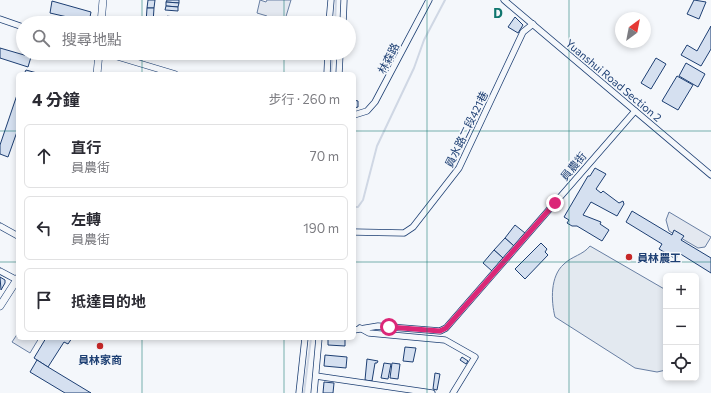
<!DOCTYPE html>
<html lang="zh-TW">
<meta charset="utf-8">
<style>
:root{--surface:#fff;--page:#f7f7f7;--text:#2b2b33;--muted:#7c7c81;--line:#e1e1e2}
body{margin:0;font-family:Commissioner,"Noto Sans TC",sans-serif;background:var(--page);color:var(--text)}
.controls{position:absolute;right:12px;bottom:12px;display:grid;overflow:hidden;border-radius:6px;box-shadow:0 2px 6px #0003}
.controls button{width:36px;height:36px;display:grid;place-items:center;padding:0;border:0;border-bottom:1px solid var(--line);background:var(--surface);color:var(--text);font:20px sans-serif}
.compass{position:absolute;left:615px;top:12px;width:36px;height:36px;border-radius:50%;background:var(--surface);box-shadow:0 2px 6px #0003;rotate:32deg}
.stop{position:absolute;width:12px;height:12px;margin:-9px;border:3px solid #db2777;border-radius:50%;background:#fff}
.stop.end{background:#db2777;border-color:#fff;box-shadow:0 1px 4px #0008}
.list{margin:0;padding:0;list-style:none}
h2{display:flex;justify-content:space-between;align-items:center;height:52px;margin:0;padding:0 16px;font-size:17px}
h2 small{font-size:13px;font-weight:400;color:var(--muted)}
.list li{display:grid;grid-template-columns:26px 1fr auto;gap:12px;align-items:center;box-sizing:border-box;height:64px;margin:0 8px 8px;padding:0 8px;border:1px solid var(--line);border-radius:6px}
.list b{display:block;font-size:15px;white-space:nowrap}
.list p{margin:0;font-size:13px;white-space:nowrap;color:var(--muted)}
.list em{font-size:13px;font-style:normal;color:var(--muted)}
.icon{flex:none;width:22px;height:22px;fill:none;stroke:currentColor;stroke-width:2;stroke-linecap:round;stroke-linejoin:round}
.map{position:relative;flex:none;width:711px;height:393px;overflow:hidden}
.search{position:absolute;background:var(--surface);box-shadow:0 2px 6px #0003;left:16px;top:16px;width:340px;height:44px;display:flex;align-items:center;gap:10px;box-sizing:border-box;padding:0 14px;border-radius:22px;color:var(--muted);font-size:15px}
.panel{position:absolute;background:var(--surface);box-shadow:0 2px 6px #0003;left:16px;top:72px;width:340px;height:268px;border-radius:6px}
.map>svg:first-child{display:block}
.green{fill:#e3e9f0;stroke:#687fa3}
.parking{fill:#e3e8f0;stroke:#687fa3}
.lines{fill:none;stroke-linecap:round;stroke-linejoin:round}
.stream{stroke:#cfd7e4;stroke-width:2}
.building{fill:#d5e0f0;stroke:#1d3f73}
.street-casing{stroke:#1d3f73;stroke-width:7}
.secondary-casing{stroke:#1d3f73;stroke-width:8}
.street{stroke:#f4f7fb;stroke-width:5.5}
.secondary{stroke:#f4f7fb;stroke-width:7}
.route{stroke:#db2777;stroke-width:5}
.grid{fill:none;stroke:#0f766e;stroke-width:1;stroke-opacity:0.55}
.poi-dot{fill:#c62828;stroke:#f4f7fb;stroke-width:1.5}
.labels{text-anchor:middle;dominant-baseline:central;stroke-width:3;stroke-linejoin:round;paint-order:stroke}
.street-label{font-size:11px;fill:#1d3f73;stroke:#f4f7fb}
.poi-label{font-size:11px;font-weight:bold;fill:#1d3f73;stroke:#f4f7fb;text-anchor:start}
.grid-label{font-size:13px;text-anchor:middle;font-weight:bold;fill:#0f766e;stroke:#f4f7fb;stroke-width:3;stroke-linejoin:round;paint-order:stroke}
</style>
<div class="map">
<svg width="711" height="393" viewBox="0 0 711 393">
<rect width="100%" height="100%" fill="#f4f7fb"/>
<!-- green -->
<path class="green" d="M 590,246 L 666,290 L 666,370 L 657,372 L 635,368 L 555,317 C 551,301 550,276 564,264 C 572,256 583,255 590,246 Z"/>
<!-- parking -->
<g class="parking">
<path d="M 260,0 L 266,2 L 267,0 L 291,0 L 284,23 L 265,23 L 267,16 L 257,13 Z"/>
<path d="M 167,16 L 188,19 L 187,23 L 166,23 Z"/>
<path d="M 669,212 L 711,237 L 705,247 L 698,248 L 669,231 L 666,220 Z"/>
<path d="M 18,333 L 18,338 L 39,338 L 30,353 L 12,342 Z"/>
</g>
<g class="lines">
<!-- stream -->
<g class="stream">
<path d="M 335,23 L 336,0"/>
<path d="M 331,74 L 333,53"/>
<path d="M 354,207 L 358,207 L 363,200 L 377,146 L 414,68 L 424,40 L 445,0"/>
<path d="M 304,393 L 311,338"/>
</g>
</g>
<!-- building -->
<g class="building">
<path d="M 148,0 L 155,0 L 154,8 L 147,8 Z"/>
<path d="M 167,0 L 179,0 L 179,3 L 166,2 Z"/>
<path d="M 694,0 L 706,2 L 699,19 L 687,14 Z"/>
<path d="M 52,1 L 91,12 L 89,22 L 50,13 Z"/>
<path d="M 166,2 L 179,3 L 178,7 L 166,6 Z"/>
<path d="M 166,6 L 178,7 L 178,11 L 165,10 Z"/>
<path d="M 147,8 L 154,8 L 153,23 L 146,23 Z"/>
<path d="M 515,17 L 523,25 L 518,33 L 508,27 Z"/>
<path d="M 711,26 L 711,49 L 701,66 L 681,55 L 687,45 L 697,51 Z"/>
<path d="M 0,48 L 31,57 L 28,67 L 0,58 Z"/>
<path d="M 656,58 L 666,64 L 651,89 L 641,83 Z"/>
<path d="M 686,63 L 705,74 L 698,87 L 679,76 Z"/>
<path d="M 26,70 L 37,73 L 37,74 L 24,74 Z"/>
<path d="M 677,76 L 693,85 L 678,110 L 662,101 Z"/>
<path d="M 18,92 L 18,129 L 8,157 L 0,154 L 0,145 Z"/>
<path d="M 354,100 L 358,101 L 358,107 L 354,108 Z"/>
<path d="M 595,168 L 606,174 L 596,189 L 601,193 L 603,191 L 619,203 L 623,201 L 624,204 L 617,216 L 591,202 L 583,215 L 601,222 L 600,224 L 609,230 L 602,241 L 577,226 L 572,226 L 567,223 L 569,220 L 564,217 L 588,176 L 590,176 Z"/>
<path d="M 632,211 L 672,235 L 674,230 L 684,236 L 681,240 L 711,258 L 711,273 L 679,253 L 676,259 L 659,249 L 662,244 L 626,222 Z"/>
<path d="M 515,225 L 525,233 L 514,246 L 505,238 Z"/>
<path d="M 505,238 L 514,246 L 503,258 L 494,250 Z"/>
<path d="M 541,243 L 547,249 L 545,252 L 548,255 L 525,279 L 515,269 Z"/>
<path d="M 494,250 L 503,258 L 492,271 L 483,263 Z"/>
<path d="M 0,277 L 5,280 L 5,283 L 1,290 Z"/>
<path d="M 46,338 L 72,338 L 68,344 L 64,342 L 48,367 L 34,358 Z"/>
<path d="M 328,338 L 345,338 L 345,346 L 328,345 Z"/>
<path d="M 405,347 L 416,348 L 413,362 L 403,361 Z"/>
<path d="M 325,355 L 347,357 L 346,368 L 324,366 Z"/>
<path d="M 462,357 L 468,361 L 466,364 L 460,360 Z"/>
<path d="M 367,359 L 378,361 L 377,363 L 375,363 L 372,381 L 365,380 Z"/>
<path d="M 37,360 L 48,367 L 91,393 L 65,393 L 30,372 Z"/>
<path d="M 384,363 L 391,364 L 388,379 L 381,378 Z"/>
<path d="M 392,363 L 400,364 L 398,379 L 390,378 Z"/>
<path d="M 435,373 L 440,374 L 437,390 L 433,389 Z"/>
<path d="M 324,382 L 334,383 L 333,393 L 323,393 Z"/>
</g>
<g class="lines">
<!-- street casing -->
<g class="street-casing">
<g id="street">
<path d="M 504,0 L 711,175"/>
<path d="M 0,19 L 23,27"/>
<path d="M 329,23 L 331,0"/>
<path d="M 343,23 L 344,0"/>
<path d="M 105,53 L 175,74"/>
<path d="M 327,74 L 328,53"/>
<path d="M 339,74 L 340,53"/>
<path d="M 354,115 L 367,111 L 375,102 L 429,0"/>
<path d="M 0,226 L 18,236"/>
<path d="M 354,232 L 404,233 L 413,227 L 459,168 L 523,32 L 533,24"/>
<path d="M 0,271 L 17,280"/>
<path d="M 360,328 L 369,333 L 445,340 L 475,357 L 453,393"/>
<path d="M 354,330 L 378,326 L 440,331 L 446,328 L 635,111"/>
<path d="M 316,376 L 432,393"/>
<path d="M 299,393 L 305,338"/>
<path d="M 314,393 L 319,338"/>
</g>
</g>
<!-- secondary casing -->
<g class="secondary-casing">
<g id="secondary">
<path d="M 101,23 L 103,0"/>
<path d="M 97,74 L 99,53"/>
<path d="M 0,306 L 18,278"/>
</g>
</g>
<!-- street -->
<use href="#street" class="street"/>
<!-- secondary -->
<use href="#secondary" class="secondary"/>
</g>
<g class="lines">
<!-- route -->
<path class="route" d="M 389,327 L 440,331 L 446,328 L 555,203"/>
</g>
<!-- grid -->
<path class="grid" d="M 142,0 L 142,23M 284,0 L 284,23M 427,0 L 427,393M 569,0 L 569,393M 142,53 L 142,74M 284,53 L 284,74M 0,131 L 18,131M 354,131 L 711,131M 0,262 L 18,262M 354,262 L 711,262M 142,338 L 142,393M 284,338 L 284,393"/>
<!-- markers -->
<g class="poi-dot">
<circle cx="629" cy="257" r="4"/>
<circle cx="100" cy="346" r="4"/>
</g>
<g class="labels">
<!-- street labels -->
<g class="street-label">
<text transform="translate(388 58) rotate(-63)">林森路</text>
<text transform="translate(614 80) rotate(40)">Yuanshui Road Section 2</text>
<text transform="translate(466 129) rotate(-64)">員水路二段421巷</text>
<text transform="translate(573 166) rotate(-50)">員農街</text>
</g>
<!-- poi labels -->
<g class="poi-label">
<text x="637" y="257">員林農工</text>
<text x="100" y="359" text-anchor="middle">員林家商</text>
</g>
</g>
<g class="grid-label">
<text x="498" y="18">D</text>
</g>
</svg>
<div class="controls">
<button>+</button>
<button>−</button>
<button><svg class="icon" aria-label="locate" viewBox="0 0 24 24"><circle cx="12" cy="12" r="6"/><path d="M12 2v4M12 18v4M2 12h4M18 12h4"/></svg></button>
</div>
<svg class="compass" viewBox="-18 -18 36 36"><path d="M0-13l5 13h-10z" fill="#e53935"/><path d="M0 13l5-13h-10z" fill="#7c7c81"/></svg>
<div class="stop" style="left:389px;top:327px"></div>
<div class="stop end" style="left:555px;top:203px"></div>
<div class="search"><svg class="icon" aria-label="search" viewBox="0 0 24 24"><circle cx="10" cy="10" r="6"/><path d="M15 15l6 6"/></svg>搜尋地點</div>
<section class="panel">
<h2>4 分鐘<small>步行 · 260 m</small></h2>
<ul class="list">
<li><svg class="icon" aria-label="ahead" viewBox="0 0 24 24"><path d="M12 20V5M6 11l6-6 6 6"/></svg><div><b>直行</b><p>員農街</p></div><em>70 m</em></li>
<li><svg class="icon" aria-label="left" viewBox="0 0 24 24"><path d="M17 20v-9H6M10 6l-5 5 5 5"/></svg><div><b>左轉</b><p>員農街</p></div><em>190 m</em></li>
<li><svg class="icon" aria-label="arrive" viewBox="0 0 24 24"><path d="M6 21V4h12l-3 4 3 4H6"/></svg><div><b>抵達目的地</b></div></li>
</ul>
</section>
</div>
